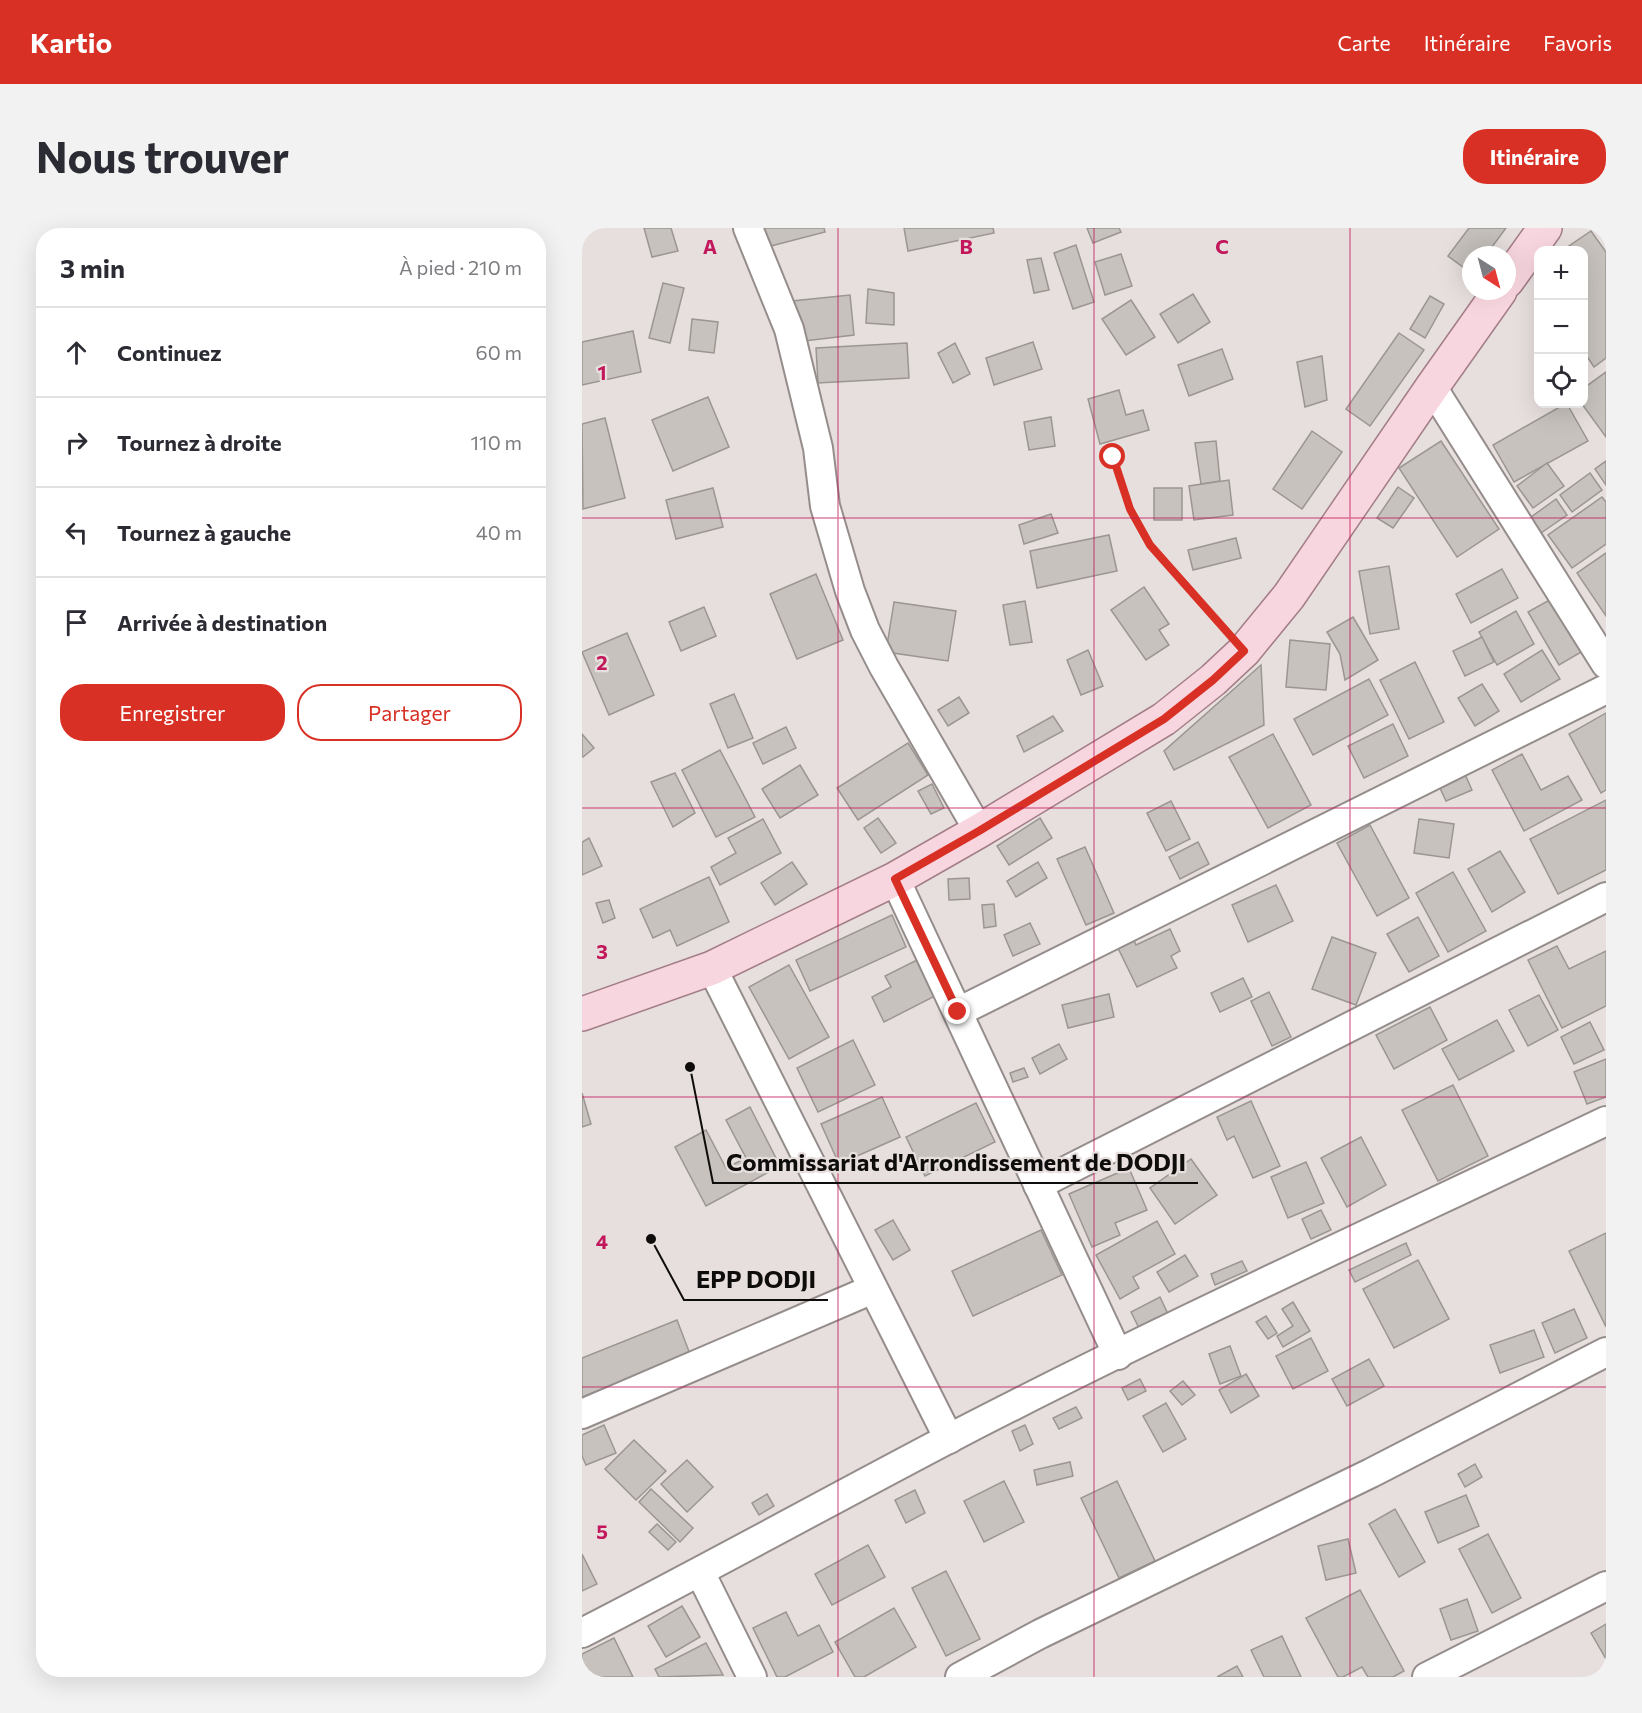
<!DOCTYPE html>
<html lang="fr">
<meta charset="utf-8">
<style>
:root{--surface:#fff;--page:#f2f2f3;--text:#2b2b33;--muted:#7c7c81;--line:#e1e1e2;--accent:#d93025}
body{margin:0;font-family:Commissioner,sans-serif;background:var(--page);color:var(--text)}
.controls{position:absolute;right:18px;top:18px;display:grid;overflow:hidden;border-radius:12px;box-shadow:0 6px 24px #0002}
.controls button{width:54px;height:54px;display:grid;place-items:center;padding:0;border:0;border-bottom:2px solid var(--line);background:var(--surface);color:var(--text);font:30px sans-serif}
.compass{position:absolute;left:880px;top:18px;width:54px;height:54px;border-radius:50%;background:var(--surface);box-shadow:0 6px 24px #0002;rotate:144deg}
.stop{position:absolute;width:18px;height:18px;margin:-14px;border:4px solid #d93025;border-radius:50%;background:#fff}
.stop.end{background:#d93025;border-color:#fff;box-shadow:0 2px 6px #0008}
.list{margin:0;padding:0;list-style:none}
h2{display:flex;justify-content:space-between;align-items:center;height:78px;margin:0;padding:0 24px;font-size:26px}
h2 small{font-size:20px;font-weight:400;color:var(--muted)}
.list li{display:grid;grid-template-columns:39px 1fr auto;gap:18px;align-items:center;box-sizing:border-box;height:90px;padding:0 24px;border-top:2px solid var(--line)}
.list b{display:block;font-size:22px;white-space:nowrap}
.list em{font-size:20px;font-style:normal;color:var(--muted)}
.actions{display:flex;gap:12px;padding:18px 24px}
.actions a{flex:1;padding:14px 0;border:2px solid var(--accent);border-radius:24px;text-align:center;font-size:21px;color:var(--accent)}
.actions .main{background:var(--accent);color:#fff}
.icon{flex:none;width:33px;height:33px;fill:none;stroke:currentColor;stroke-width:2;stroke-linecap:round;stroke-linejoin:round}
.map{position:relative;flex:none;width:1024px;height:1449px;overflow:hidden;border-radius:24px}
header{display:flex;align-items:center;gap:36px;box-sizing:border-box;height:84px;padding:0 30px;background:var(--accent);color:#fff}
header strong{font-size:28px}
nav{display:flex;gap:33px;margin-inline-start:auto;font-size:21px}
.intro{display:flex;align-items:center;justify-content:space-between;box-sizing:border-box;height:144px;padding:0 36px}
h1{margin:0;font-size:42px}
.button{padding:15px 27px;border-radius:24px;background:var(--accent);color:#fff;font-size:21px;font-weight:700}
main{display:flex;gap:36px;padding:0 36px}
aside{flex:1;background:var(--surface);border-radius:24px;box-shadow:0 6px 24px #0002}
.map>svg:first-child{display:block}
.building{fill:#c7c2bd;stroke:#9b9691;stroke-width:1.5}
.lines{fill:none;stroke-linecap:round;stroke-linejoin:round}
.minor-casing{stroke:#958d8b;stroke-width:32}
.major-casing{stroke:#a37d87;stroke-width:36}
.path{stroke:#76716f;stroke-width:4;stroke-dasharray:6 3;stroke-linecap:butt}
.minor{stroke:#fff;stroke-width:28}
.major{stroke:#f8d6df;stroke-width:33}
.route{stroke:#d93025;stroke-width:8}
.grid{fill:none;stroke:#c2185b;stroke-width:1.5;stroke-opacity:0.55}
.grid-label{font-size:20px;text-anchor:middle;font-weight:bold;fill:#c2185b;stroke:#e7dfdd;stroke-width:4.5;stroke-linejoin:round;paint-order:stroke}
.leader{fill:none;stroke:#0f0d0c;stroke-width:2}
.callout-dot{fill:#0f0d0c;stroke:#e7dfdd;stroke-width:2}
.callout-label{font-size:24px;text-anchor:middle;font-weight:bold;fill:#0f0d0c;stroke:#e7dfdd;stroke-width:4.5;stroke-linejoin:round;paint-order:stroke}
</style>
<header>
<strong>Kartio</strong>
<nav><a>Carte</a><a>Itinéraire</a><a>Favoris</a></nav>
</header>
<div class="intro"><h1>Nous trouver</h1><a class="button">Itinéraire</a></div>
<main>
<aside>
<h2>3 min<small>À pied · 210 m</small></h2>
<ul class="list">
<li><svg class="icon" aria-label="ahead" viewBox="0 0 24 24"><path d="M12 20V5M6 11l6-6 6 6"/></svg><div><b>Continuez</b></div><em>60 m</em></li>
<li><svg class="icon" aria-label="right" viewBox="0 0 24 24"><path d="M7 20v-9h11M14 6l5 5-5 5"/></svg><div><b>Tournez à droite</b></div><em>110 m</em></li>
<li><svg class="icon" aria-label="left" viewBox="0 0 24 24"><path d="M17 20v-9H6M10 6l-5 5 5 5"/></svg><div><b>Tournez à gauche</b></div><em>40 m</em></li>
<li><svg class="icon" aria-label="arrive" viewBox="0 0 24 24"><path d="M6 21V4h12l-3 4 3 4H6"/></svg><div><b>Arrivée à destination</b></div></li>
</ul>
<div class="actions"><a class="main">Enregistrer</a><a>Partager</a></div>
</aside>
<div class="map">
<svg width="1024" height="1449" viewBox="0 0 1024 1449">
<rect width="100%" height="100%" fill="#e7dfdd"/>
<!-- building -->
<g class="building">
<path d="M 62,0 L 89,0 L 96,23 L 70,29 Z"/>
<path d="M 180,0 L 242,0 L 243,4 L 185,19 Z"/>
<path d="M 322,0 L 411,0 L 412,5 L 326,23 Z"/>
<path d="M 505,0 L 537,0 L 539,4 L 511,15 Z"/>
<path d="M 887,0 L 924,0 L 904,27 L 889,27 L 889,45 L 866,28 Z"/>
<path d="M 1009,3 L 1024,24 L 1024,130 L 1012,139 L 1002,124 L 1002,22 L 981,22 Z"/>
<path d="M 494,17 L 512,74 L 491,81 L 472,25 Z"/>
<path d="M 539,26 L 550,58 L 523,67 L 513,34 Z"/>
<path d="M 459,30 L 467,62 L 452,65 L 445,32 Z"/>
<path d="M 81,55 L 102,60 L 88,115 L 67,110 Z"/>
<path d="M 286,61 L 312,65 L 312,97 L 284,95 Z"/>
<path d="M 611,66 L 628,94 L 596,115 L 578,86 Z"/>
<path d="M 268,67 L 272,107 L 214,114 L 210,73 Z"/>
<path d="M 848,68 L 862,76 L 843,110 L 828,101 Z"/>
<path d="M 549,72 L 573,109 L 544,127 L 520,91 Z"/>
<path d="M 110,91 L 136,94 L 132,125 L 107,122 Z"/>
<path d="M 51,103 L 59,144 L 0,157 L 0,114 Z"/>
<path d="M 817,105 L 842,122 L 788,198 L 764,181 Z"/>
<path d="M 451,114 L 460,141 L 412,157 L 404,130 Z"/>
<path d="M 325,115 L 327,150 L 236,155 L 234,120 Z"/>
<path d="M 373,115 L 388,146 L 371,155 L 356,125 Z"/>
<path d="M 640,121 L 651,151 L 607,168 L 596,137 Z"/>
<path d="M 740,128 L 745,172 L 723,179 L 715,134 Z"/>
<path d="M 1024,144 L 1024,209 L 1000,176 L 1002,176 L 1002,160 Z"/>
<path d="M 537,162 L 544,187 L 561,182 L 567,202 L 518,216 L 506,171 Z"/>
<path d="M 126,169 L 147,219 L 91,243 L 70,192 Z"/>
<path d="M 983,176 L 985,176 L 1006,213 L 932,254 L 911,217 Z"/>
<path d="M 469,189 L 473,218 L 447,222 L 442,194 Z"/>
<path d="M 23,190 L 43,270 L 1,281 L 0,196 Z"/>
<path d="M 730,203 L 760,224 L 720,281 L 691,261 Z"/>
<path d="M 634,213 L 638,253 L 619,256 L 613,215 Z"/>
<path d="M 859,213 L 917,301 L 875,329 L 817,240 Z"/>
<path d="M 1024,233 L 1024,257 L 1013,241 Z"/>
<path d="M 965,235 L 982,258 L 951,280 L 935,258 Z"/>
<path d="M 1008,245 L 1020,262 L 990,284 L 978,267 Z"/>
<path d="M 647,252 L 651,287 L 612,292 L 607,258 Z"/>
<path d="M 816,259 L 832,270 L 811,300 L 795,290 Z"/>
<path d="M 131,260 L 141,299 L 94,311 L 84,272 Z"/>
<rect x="572" y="260" width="28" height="32"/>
<path d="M 1020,269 L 1024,274 L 1024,316 L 990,340 L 966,307 Z"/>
<path d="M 974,271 L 985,287 L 956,307 L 945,292 Z"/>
<path d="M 469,286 L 476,305 L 442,316 L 437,297 Z"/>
<path d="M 527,307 L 535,343 L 455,360 L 448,323 Z"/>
<path d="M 654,310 L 659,330 L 611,342 L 606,322 Z"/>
<path d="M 1024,325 L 1024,388 L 995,345 Z"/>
<path d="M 807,338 L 817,401 L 788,406 L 777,343 Z"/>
<path d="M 920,341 L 936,370 L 889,395 L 874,366 Z"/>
<path d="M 234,346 L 261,412 L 215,431 L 188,366 Z"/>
<path d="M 562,359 L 587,396 L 577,402 L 587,417 L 564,432 L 529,382 Z"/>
<path d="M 971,370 L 1001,423 L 977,437 L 946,384 Z"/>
<path d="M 443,373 L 450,414 L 428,417 L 421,377 Z"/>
<path d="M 312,374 L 374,383 L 366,433 L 304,424 Z"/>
<path d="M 122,379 L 134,408 L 99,423 L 87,394 Z"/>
<path d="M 934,383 L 952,416 L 915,437 L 897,404 Z"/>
<path d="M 771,389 L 796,432 L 763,452 L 758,426 L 745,404 Z"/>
<path d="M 45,405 L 72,467 L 27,487 L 0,424 Z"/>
<path d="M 900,409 L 912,434 L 883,448 L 871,423 Z"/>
<path d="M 708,412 L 748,416 L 744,462 L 704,459 Z"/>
<path d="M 506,422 L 521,458 L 499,467 L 485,432 Z"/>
<path d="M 960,422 L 978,451 L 939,474 L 922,446 Z"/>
<path d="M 833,434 L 862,494 L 827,511 L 798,452 Z"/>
<path d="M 679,437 L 682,497 L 592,542 L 582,523 Z"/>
<path d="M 787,451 L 806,487 L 731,527 L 712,491 Z"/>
<path d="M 900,456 L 917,483 L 893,498 L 876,470 Z"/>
<path d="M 152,466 L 171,510 L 146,520 L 128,476 Z"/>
<path d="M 377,469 L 387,485 L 366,498 L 356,482 Z"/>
<path d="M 1024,485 L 1024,562 L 1019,565 L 987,506 Z"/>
<path d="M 471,488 L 481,503 L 442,524 L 435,508 Z"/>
<path d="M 811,496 L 826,528 L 782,550 L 766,518 Z"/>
<path d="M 204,499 L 214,520 L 181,536 L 171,515 Z"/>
<path d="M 0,506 L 12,520 L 1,529 L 0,528 Z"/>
<path d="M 691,506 L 729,577 L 686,600 L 647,529 Z"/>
<path d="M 326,515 L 346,547 L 276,592 L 255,560 Z"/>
<path d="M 138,522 L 173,589 L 134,609 L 100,542 Z"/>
<path d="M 940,526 L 959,562 L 986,548 L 1000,572 L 942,603 L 910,542 Z"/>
<path d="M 878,535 L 890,562 L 864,573 L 852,547 Z"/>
<path d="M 218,537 L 236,567 L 198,590 L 180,561 Z"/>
<path d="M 93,545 L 113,585 L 91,599 L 69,554 Z"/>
<path d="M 350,556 L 362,580 L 349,586 L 336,563 Z"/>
<path d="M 1024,572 L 1024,642 L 976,666 L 948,611 Z"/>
<path d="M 589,573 L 608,611 L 584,623 L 565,585 Z"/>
<path d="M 296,590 L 314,615 L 299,625 L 282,600 Z"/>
<path d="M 458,590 L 470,610 L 427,637 L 415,618 Z"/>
<path d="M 181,591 L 199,625 L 138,657 L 129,639 L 154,625 L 146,610 Z"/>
<path d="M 837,591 L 872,596 L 867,630 L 832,625 Z"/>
<path d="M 788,597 L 827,670 L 795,688 L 755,615 Z"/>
<path d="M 7,610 L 20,638 L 0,647 L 0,614 Z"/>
<path d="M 616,614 L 627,636 L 598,651 L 587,629 Z"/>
<path d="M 503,619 L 532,685 L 504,697 L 475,631 Z"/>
<path d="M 918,623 L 943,664 L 910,684 L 886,641 Z"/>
<path d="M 210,634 L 225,656 L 193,677 L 179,655 Z"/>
<path d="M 456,634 L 465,650 L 434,669 L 425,653 Z"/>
<path d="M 871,644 L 904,703 L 866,724 L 834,665 Z"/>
<path d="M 127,649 L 147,694 L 95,718 L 88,702 L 71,710 L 58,681 Z"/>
<path d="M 387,650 L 388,671 L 367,672 L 366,651 Z"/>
<path d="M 694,657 L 711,693 L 666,714 L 650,677 Z"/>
<path d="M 27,672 L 33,690 L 21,695 L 14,675 Z"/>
<path d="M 412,676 L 414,698 L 402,700 L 400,677 Z"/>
<path d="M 310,687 L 324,719 L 228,763 L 214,732 Z"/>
<path d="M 836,689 L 857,728 L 827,744 L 805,706 Z"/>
<path d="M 448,695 L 458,716 L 431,728 L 422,707 Z"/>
<path d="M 588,701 L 598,723 L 589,728 L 595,740 L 555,759 L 535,718 L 551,710 L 554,717 Z"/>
<path d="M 750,709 L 794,725 L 774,777 L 730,761 Z"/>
<path d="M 975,718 L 987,741 L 1024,723 L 1024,778 L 980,800 L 946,732 Z"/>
<path d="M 335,732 L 353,768 L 302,794 L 290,769 L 309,759 L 303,748 Z"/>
<path d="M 207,737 L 247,809 L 207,831 L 167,759 Z"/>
<path d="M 661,750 L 670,769 L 638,784 L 629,765 Z"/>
<path d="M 687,764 L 709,809 L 690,818 L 669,773 Z"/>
<path d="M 527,766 L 532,789 L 486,800 L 480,777 Z"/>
<path d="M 957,767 L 976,802 L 946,818 L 927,782 Z"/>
<path d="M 848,779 L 865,812 L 812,841 L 794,807 Z"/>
<path d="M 915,792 L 932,823 L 877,852 L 860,821 Z"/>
<path d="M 1008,794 L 1022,822 L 992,836 L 979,809 Z"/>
<path d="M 271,812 L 293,857 L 236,884 L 215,840 Z"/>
<path d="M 477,816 L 485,831 L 458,846 L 450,830 Z"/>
<path d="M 1024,831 L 1024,869 L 1005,876 L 992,844 Z"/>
<path d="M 442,840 L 446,849 L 431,854 L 428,845 Z"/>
<path d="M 871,857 L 906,928 L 856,953 L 820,882 Z"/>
<path d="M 0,865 L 9,896 L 0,899 Z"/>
<path d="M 300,869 L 318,909 L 257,936 L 239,896 Z"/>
<path d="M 669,873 L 698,938 L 671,950 L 652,908 L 645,912 L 635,889 Z"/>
<path d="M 394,875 L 413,914 L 343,948 L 324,909 Z"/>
<path d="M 168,879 L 198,938 L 124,978 L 93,919 L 124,902 L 144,940 L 164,930 L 144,892 Z"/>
<path d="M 779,909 L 804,957 L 765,979 L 739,930 Z"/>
<path d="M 609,931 L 635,967 L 593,996 L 568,960 Z"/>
<path d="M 724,934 L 742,975 L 706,990 L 689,949 Z"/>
<path d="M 547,940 L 565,982 L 533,995 L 538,1007 L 510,1019 L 487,966 Z"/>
<path d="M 739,982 L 749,1002 L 729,1011 L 720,991 Z"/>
<path d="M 311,992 L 328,1022 L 311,1032 L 293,1002 Z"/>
<path d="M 575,993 L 593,1026 L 551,1049 L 557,1060 L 538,1071 L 514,1027 Z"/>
<path d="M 459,1002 L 480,1047 L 391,1088 L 370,1043 Z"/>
<path d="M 1024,1005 L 1024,1099 L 987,1023 Z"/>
<path d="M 824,1015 L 829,1027 L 773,1054 L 767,1042 Z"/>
<path d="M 603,1027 L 616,1048 L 587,1064 L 575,1044 Z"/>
<path d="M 836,1032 L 867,1091 L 812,1120 L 781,1061 Z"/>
<path d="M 660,1033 L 665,1043 L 633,1057 L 629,1046 Z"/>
<path d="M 578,1069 L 586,1086 L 557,1100 L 549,1084 Z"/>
<path d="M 711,1074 L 728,1103 L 701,1119 L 695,1108 L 711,1098 L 700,1081 Z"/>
<path d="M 992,1081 L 1005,1110 L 973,1125 L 960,1095 Z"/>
<path d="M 684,1088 L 695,1105 L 686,1111 L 674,1094 Z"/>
<path d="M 95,1092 L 108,1126 L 0,1169 L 0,1130 Z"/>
<path d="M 952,1102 L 962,1129 L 918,1145 L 908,1117 Z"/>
<path d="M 729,1110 L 746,1143 L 711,1161 L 694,1128 Z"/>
<path d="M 648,1118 L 659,1148 L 638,1156 L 627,1126 Z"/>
<path d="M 787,1131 L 802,1158 L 765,1178 L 750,1151 Z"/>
<path d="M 664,1146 L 677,1168 L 649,1185 L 637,1162 Z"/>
<path d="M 558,1151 L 564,1163 L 546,1172 L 540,1160 Z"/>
<path d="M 601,1153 L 613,1167 L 600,1177 L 588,1163 Z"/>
<path d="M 584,1175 L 604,1211 L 581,1224 L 561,1188 Z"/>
<path d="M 494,1179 L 500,1190 L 477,1201 L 471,1190 Z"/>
<path d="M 22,1197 L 34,1225 L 4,1237 L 0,1228 L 0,1207 Z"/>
<path d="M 443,1197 L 451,1216 L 438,1223 L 430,1203 Z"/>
<path d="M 52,1212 L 84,1243 L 54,1272 L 23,1241 Z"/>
<path d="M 105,1232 L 131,1259 L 105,1284 L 79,1256 Z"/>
<path d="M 488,1234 L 491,1248 L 455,1257 L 452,1242 Z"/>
<path d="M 893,1236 L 900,1249 L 883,1259 L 876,1246 Z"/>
<path d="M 422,1253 L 442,1294 L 402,1314 L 382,1273 Z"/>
<path d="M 535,1253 L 573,1333 L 537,1350 L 499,1270 Z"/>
<path d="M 69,1261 L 111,1300 L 98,1314 L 57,1274 Z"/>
<path d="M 333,1262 L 343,1285 L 324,1295 L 313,1272 Z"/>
<path d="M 185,1266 L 192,1278 L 177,1287 L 170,1275 Z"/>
<path d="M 884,1267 L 897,1298 L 856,1315 L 843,1284 Z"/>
<path d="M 813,1281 L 843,1334 L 817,1349 L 787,1296 Z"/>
<path d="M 75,1296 L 94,1314 L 86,1322 L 67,1304 Z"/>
<path d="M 906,1306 L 939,1370 L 910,1385 L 877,1321 Z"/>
<path d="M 766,1311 L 774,1345 L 744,1352 L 736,1318 Z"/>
<path d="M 286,1317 L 303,1349 L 250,1377 L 233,1346 Z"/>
<path d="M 0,1326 L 15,1356 L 0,1363 Z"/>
<path d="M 364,1343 L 398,1411 L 364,1428 L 330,1360 Z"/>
<path d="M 778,1362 L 822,1443 L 811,1449 L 786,1449 L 780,1439 L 761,1449 L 756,1449 L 724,1390 Z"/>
<path d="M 885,1371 L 896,1403 L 869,1412 L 858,1381 Z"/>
<path d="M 100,1378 L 118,1409 L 84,1429 L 66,1398 Z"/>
<path d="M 312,1380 L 334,1419 L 282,1449 L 273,1449 L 253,1414 Z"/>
<path d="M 204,1384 L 216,1408 L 237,1397 L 251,1424 L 203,1449 L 195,1449 L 171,1400 Z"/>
<path d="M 1024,1396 L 1024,1431 L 1009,1405 Z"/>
<path d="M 700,1408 L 719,1449 L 682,1449 L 669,1422 Z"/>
<path d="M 32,1410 L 51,1449 L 0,1449 L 0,1426 Z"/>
<path d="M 124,1415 L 141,1447 L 77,1449 L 73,1441 Z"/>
<path d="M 655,1438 L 661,1449 L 635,1449 Z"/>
</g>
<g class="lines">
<!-- minor casing -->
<g class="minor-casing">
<g id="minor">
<path d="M 166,0 L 207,101 L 236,220 L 243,278 L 268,363 L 283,402 L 302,439 L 397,603"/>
<path d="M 850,159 L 1024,436"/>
<path d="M 313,651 L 536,1127"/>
<path d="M 130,740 L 367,1211"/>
<path d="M 376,784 L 1024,461"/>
<path d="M 456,957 L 1024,669"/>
<path d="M 0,1186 L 291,1061"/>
<path d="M 118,1344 L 170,1449"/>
<path d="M 0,1405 C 123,1342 244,1275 366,1211 C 582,1099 804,998 1024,893"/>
<path d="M 378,1449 L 458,1406 L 789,1245 L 1024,1124"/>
<path d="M 845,1449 L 1024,1358"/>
</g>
</g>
<!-- major casing -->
<g class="major-casing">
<g id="major">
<path d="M 925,53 L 963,0"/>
<path d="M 0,786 L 130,740 L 313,651 L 397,603 L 582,491 L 631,452 L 662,423 L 707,368 L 850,159 L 918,63"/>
</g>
</g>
<!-- path -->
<path class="path" d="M 531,229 L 548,281 L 568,317 L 643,403"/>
<!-- minor -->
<use href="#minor" class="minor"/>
<!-- major -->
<use href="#major" class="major"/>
</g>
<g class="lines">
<!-- route -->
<path class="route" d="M 376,784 L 313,651 L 397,603 L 582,491 L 631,452 L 662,423 L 568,317 L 548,281 L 531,229"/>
</g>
<!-- grid -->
<path class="grid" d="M 256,0 L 256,1449M 512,0 L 512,1449M 768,0 L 768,1449M 0,290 L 1024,290M 0,580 L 1024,580M 0,869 L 1024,869M 0,1159 L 1024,1159"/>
<g class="grid-label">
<text x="128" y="26">A</text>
<text x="384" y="26">B</text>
<text x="640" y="26">C</text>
<text x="20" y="152">1</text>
<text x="20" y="442">2</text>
<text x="20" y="731">3</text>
<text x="20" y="1021">4</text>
<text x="20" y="1311">5</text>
</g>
<!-- callouts -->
<path class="leader" d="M108 839L131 955H616M69 1011L102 1072H246"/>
<g class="callout-dot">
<circle cx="108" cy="839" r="6"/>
<circle cx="69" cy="1011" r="6"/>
</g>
<g class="callout-label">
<text x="374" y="943">Commissariat d'Arrondissement de DODJI</text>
<text x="174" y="1060">EPP DODJI</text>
</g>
</svg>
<div class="controls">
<button>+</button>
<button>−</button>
<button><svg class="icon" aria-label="locate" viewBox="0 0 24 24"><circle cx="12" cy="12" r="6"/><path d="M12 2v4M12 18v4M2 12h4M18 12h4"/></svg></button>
</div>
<svg class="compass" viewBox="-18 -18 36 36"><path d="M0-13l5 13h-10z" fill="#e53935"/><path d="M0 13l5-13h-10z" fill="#7c7c81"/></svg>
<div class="stop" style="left:531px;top:229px"></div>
<div class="stop end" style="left:376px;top:784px"></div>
</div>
</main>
